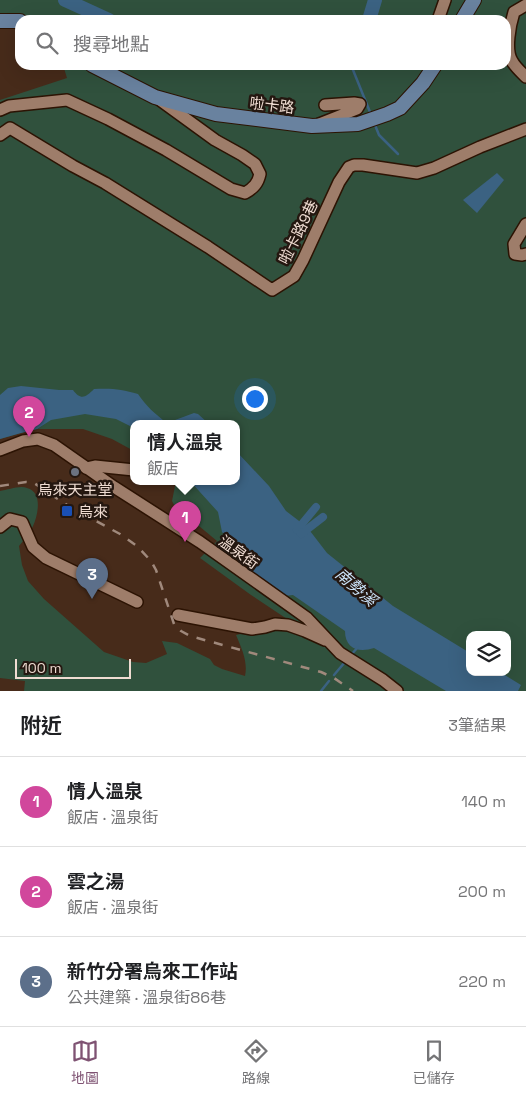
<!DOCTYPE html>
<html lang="zh-TW">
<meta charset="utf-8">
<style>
:root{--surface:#fff;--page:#f6f6f6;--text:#202124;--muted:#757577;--line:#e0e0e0;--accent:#7f5373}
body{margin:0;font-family:"Space Grotesk","Noto Sans TC",sans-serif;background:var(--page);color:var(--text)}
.controls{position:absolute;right:15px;bottom:15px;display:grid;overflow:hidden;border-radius:10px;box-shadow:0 5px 20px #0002}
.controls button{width:45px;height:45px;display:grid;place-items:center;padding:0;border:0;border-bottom:1px solid var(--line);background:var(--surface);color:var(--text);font:25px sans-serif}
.scale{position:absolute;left:15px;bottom:12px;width:116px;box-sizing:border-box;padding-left:5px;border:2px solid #efdcd2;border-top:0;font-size:14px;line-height:18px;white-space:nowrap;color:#efdcd2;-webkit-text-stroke:4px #241710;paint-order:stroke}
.you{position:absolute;left:254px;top:398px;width:18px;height:18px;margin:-12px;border:4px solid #fff;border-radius:50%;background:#1a73e8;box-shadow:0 0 0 8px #1a73e833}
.badge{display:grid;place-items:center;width:32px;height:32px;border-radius:50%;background:var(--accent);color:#fff;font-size:16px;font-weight:700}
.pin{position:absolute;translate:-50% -41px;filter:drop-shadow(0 1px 2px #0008)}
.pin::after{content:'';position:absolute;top:26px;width:18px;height:15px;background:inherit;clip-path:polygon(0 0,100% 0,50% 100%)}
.popup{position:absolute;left:130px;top:420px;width:110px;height:65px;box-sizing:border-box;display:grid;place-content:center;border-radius:10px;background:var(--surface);filter:drop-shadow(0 1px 4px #0005);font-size:16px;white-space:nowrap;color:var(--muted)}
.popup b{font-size:19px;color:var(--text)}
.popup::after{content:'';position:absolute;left:50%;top:100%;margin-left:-10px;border:10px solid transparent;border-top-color:var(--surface)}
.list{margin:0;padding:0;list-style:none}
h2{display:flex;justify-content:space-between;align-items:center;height:65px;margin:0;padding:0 20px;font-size:21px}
h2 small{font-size:16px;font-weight:400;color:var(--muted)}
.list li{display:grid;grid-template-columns:32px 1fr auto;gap:15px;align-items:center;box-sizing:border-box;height:90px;padding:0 20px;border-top:1px solid var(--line)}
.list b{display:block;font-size:19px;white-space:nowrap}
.list p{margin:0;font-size:16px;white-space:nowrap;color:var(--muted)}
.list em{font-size:16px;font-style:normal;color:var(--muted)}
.icon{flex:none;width:28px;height:28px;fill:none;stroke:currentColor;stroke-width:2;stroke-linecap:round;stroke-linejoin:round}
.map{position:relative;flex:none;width:526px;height:691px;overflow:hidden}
.search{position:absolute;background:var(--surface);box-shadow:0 5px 20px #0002;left:15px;right:15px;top:15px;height:55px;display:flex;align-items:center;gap:12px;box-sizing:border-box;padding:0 18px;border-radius:15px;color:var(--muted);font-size:19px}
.sheet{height:335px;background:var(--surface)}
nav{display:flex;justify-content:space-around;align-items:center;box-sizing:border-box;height:70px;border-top:1px solid var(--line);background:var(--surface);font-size:14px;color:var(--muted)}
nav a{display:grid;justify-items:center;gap:2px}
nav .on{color:var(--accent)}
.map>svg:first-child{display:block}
.green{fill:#30513d;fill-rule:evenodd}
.water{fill:#3b6282}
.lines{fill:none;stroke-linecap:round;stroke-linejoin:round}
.stream{stroke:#3b6282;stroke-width:2.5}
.canal{stroke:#3b6282;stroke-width:8}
.river{stroke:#3b6282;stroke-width:14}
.minor-casing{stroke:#2c1303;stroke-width:14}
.major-casing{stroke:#2c1303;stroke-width:16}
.minor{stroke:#9e7d6a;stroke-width:11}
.major{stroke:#69829f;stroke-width:14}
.rail{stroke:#a0897c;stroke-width:2.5;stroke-dasharray:9 9;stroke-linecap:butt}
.worship-dot{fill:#6b7280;stroke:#241710;stroke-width:2}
.transit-dot{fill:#1a4fb4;stroke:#241710;stroke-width:2}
.labels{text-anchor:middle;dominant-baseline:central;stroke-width:5;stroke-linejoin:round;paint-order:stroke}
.street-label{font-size:15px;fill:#efdcd2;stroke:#241710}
.poi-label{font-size:15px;fill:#efdcd2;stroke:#241710}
.water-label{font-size:16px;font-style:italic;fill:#cde5fb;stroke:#241710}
</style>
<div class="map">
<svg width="526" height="691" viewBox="0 0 526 691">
<rect width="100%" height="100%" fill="#472b1a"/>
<!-- green -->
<path class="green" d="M 0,0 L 526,0 L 526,691 L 24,691 L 25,681 L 0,678 L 0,491 C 8,490 20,485 27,488 C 43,492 38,515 33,526 C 30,533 24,540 19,546 L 22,565 L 28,581 L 44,599 L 104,652 L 133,662 L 146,663 L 167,654 L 162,641 L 177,643 L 210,659 L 214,665 L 222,669 L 245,676 C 248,662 242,649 236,635 L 265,628 L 302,629 L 251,595 L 200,558 L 217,541 L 199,526 L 178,512 L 172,501 L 176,481 L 236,481 L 236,423 L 134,423 L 134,451 L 112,439 L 83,429 L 37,429 L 21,433 L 0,439 L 0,100 L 67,78 L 63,65 L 506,65 L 506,20 L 20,20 L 0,24 ZM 470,635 L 507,635 L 507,672 L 470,672 Z"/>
<!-- water -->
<g class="water">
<path d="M 497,173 L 504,180 L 477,213 L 463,200 Z"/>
<path d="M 21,386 L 59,390 L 73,390 C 81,401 86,397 94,389 C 111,388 122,389 138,394 C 146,406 155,414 167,423 L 194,413 L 198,414 L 208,423 L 134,423 L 134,428 L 116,419 L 85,414 L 51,420 L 37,429 L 21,433 L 0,439 L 0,395 L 8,388 Z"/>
<path d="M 236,451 L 269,486 L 286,511 L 307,527 L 327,553 L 393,606 L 470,653 L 470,672 L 500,672 L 521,685 L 518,691 L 446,691 L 374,648 C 359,653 345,649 345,631 L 293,595 L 284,596 L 248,571 L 251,562 L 244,554 L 222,532 L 218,512 L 190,481 L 236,481 Z"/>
</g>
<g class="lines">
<!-- stream -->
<g class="stream">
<path d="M 351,65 L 370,112"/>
<path d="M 375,125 L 379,135 L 398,154"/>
<path d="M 351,655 L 358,647"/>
<path d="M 334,675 L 345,662"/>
<path d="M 321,691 L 329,681"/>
</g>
<!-- canal -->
<g class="canal">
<path d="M 297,530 L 316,507"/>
<path d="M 301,534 L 323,517"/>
</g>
<!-- river -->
<g class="river">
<path d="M 65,0 L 109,20"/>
<path d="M 369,20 L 375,0"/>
</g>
<!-- minor casing -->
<g class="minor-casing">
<g id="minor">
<path d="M 526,5 L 514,12 C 510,25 505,50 512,61 C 515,67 521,72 526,77"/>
<path d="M 438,20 L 445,0"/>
<path d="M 0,110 L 9,106 L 67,100 L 108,119 L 166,150 L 231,189 L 245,193 C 254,188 258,183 260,174 L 255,164 L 242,155 L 215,140 L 160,100"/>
<path d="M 319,124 L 357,109 L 360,104 L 354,103 L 325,105"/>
<path d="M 0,135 L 10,128 L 73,166 L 105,183 L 208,247 L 272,290 L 294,276 L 303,260 L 339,182 L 349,167 L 354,165 L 363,165 L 417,173 L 434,168 L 480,147 L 526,129"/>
<path d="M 526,224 L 514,244 L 515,254 L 522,255 L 526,254"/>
<path d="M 0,450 L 23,441 L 38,439 L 54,445 L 114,487 L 200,542 L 307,618 L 340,653 L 383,680 L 397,691"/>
<path d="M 86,468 L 95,466 L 134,470"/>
<path d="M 0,527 L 10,519 L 22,522 L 33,547 L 46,558 L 137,602"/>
<path d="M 178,615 L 252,629 L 265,627 L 275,624 L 288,625 L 305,631 L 325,640"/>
</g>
</g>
<!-- major casing -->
<g class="major-casing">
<g id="major">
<path d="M 462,20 L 474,0"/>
<path d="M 0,21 L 20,21"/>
<path d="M 92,65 L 155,97 L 216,114 L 312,126 L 358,124 L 387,114 L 400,108 L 423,83 L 435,65"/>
</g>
</g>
<!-- minor -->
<use href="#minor" class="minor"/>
<!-- major -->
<use href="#major" class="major"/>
<!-- rail -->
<path class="rail" d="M 0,486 L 26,482 L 34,483 L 70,507 L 120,534 L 137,546 L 151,561 L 156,570 L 174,624 L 181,631 L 190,636 L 321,672 L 334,678 L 353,691"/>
</g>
<!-- markers -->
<circle class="worship-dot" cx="75" cy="472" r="5"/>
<rect class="transit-dot" x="61" y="505" width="12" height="12" rx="2.5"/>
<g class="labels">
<!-- street labels -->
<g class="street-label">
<text transform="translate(272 105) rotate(7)">啦卡路</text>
<text transform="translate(298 232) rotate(-64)">啦卡路9巷</text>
<text transform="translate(239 552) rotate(36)">溫泉街</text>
</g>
<!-- poi labels -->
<g class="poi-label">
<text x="75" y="489">烏來天主堂</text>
<text x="78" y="511" text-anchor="start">烏來</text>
</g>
<!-- water labels -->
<g class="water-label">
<text transform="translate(356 587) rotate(41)">南勢溪</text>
</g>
</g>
</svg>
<div class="controls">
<button><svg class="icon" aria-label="layers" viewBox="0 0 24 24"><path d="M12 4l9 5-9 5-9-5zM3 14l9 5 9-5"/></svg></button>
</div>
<div class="scale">100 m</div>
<div class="you"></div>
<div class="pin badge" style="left:185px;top:542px;background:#d1479c">1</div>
<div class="popup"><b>情人溫泉</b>飯店</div>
<div class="pin badge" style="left:29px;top:437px;background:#d1479c">2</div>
<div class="pin badge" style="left:92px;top:599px;background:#5c6f8a">3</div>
<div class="search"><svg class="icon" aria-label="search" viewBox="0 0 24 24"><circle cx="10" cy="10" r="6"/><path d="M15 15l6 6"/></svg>搜尋地點</div>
</div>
<section class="sheet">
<h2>附近<small>3筆結果</small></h2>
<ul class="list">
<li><span class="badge" style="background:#d1479c">1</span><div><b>情人溫泉</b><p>飯店 · 溫泉街</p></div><em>140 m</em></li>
<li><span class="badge" style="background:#d1479c">2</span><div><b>雲之湯</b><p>飯店 · 溫泉街</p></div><em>200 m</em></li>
<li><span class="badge" style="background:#5c6f8a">3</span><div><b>新竹分署烏來工作站</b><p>公共建築 · 溫泉街86巷</p></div><em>220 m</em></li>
</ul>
</section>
<nav>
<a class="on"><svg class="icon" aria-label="map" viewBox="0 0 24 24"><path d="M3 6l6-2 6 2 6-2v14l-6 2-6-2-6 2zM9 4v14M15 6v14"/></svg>地圖</a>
<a><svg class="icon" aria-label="directions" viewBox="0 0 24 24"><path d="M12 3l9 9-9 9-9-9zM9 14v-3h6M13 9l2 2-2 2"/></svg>路線</a>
<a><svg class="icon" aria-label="saved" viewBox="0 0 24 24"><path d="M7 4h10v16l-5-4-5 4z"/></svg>已儲存</a>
</nav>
